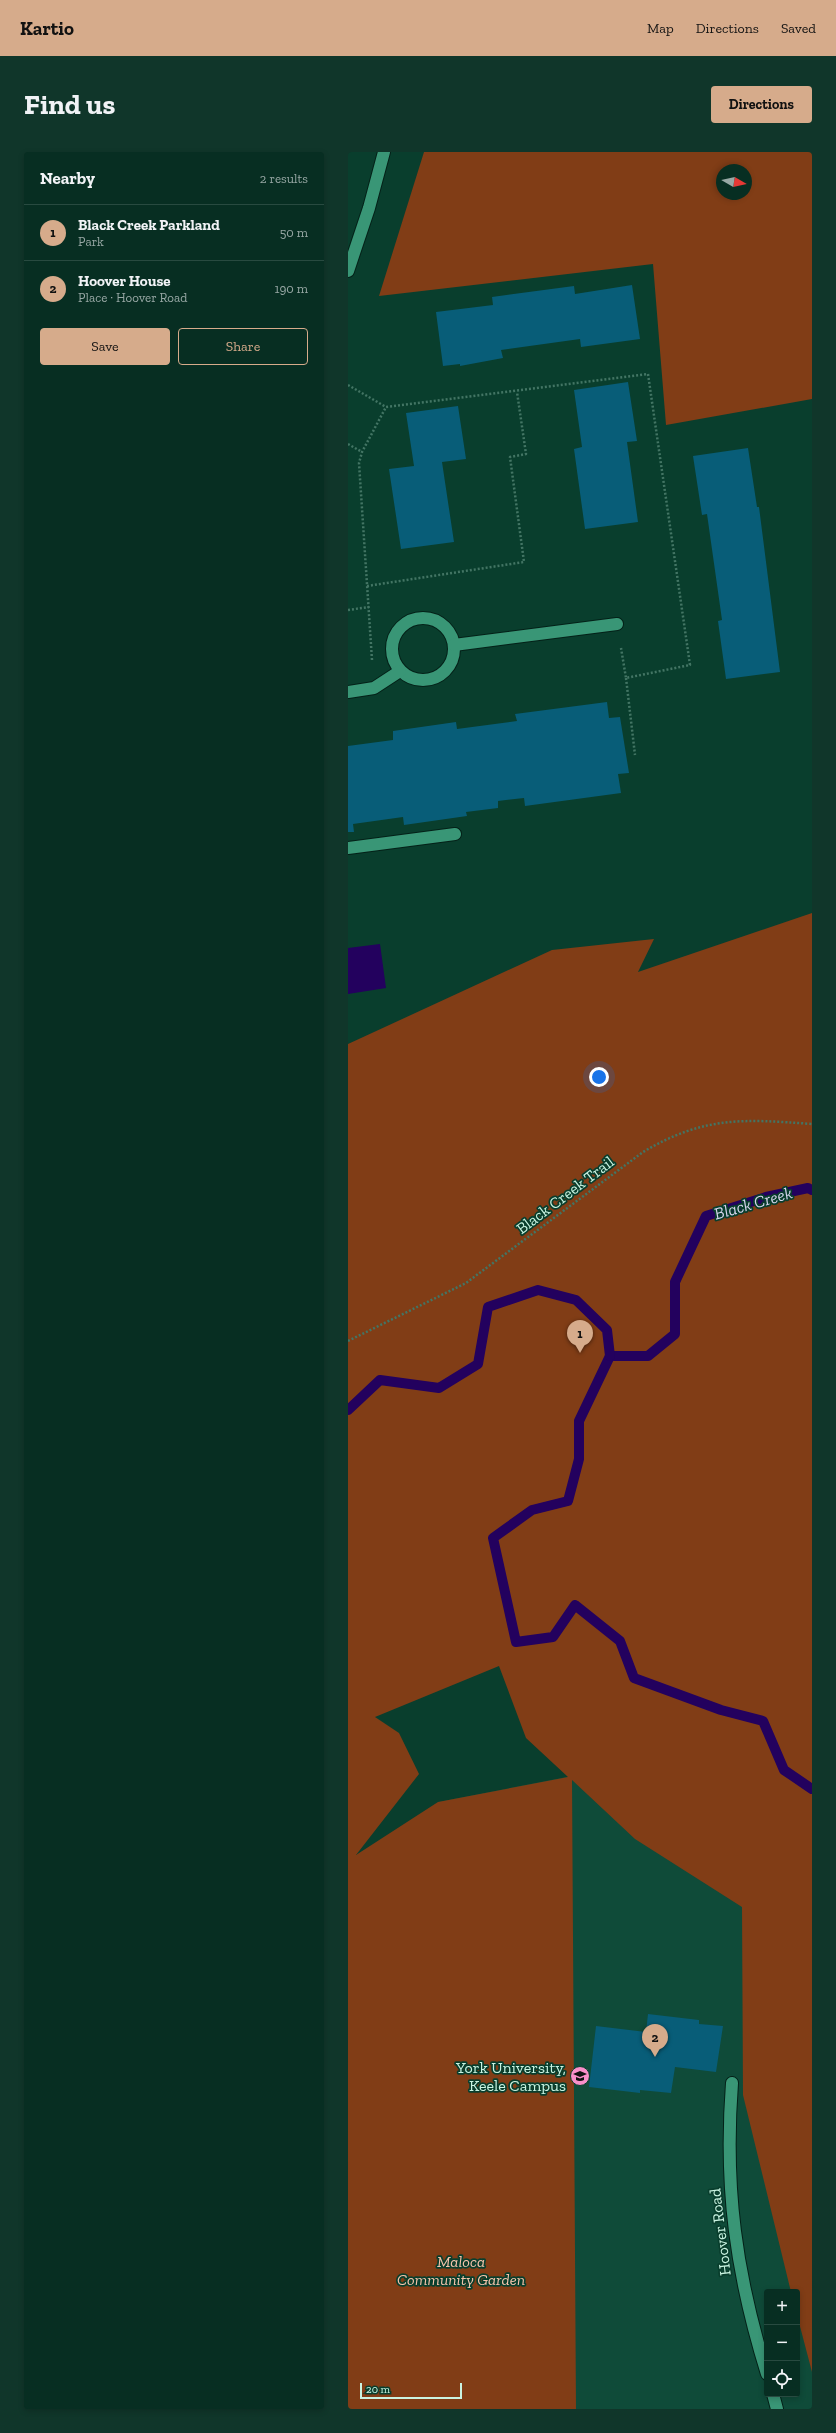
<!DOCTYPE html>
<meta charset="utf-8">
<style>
:root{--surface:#072e22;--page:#10362a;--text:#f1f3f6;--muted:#98a8a5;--line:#284a40;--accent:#d6ab8b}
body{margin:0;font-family:"Zilla Slab",serif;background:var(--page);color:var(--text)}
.controls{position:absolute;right:12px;bottom:12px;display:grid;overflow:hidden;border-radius:4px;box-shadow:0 2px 6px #0003}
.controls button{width:36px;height:36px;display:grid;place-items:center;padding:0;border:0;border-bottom:1px solid var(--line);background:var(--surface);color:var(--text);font:20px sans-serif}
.compass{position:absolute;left:368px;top:12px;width:36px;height:36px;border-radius:50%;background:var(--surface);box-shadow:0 2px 6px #0003;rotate:99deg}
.scale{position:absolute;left:12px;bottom:10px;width:102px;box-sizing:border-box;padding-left:4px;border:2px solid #caf4e2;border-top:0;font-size:11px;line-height:14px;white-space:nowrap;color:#caf4e2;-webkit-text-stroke:3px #093e2d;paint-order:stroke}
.you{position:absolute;left:251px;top:925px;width:14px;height:14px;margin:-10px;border:3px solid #fff;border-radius:50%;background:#1a73e8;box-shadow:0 0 0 6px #1a73e833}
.badge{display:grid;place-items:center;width:26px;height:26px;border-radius:50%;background:var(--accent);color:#111;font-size:13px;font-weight:700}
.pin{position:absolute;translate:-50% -33px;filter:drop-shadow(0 1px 2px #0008)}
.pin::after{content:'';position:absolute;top:21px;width:14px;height:12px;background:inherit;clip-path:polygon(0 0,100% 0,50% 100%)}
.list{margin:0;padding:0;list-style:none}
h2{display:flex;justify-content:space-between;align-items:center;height:52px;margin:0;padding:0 16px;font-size:17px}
h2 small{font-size:13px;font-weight:400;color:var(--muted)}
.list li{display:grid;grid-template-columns:26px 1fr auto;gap:12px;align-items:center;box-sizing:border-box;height:56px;padding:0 16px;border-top:1px solid var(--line)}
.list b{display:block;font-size:15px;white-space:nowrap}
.list p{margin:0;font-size:13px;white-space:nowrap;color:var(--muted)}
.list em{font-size:13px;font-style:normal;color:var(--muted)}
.actions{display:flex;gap:8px;padding:12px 16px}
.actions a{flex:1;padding:9px 0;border:1px solid var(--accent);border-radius:4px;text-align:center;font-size:14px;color:var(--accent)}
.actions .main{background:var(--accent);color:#111}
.icon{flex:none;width:22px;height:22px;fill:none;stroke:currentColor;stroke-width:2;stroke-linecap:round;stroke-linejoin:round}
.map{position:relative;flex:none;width:464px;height:2257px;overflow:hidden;border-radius:4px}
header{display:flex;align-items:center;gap:24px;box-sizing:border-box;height:56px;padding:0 20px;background:var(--accent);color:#111}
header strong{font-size:19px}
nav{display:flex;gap:22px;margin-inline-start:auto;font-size:14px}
.intro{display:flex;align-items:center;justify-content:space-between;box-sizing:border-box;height:96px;padding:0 24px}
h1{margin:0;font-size:28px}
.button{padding:10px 18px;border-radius:4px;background:var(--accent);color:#111;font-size:14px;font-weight:700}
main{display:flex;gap:24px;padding:0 24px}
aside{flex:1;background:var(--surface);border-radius:4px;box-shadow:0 2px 6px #0003}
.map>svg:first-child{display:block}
.built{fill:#0f4b39;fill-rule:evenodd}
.green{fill:#813d16;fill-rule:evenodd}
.water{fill:#23015e}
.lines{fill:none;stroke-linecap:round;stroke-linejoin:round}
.stream{stroke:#23015e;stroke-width:10}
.building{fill:#085d78}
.lane-casing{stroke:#042118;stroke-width:14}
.street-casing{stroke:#042118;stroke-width:14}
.secondary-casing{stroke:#042118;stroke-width:14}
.path{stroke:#437564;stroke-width:2.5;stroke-dasharray:2 2;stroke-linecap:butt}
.lane{stroke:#399676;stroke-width:12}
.street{stroke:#399676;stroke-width:12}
.secondary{stroke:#399676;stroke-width:12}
.labels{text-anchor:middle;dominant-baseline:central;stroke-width:3.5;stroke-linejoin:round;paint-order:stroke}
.street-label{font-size:16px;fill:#caf4e2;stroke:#093e2d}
.poi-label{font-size:16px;fill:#caf4e2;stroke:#093e2d;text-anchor:end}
.park-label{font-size:16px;font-style:italic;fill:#f8c5ac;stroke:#093e2d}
.water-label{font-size:17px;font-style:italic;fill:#d7d6ef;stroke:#093e2d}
</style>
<header>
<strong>Kartio</strong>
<nav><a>Map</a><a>Directions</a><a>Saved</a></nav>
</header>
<div class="intro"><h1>Find us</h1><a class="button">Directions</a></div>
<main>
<aside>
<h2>Nearby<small>2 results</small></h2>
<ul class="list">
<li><span class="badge">1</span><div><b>Black Creek Parkland</b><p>Park</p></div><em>50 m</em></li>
<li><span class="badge">2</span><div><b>Hoover House</b><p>Place · Hoover Road</p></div><em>190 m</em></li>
</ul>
<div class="actions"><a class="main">Save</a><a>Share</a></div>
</aside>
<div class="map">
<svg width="464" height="2257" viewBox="0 0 464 2257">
<rect width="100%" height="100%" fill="#093e2d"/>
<!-- built -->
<path class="built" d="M 464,1577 L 464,2257 L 0,2257 L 90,1650 ZM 419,2140 L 449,2140 L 449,2242 L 419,2242 Z"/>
<!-- green -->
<g class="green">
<path d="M 76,0 L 464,0 L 464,247 L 318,273 L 305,112 L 31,144 ZM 374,18 L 398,18 L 398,42 L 374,42 Z"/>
<path d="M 464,761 L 464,2220 L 449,2163 L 449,2140 L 443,2140 L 395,1943 L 394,1755 L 287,1687 L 224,1628 L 228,2257 L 0,2257 L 0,892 L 204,798 L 306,787 L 290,820 ZM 151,1514 L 178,1586 L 220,1625 L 90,1650 L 8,1703 L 71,1622 L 51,1581 L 27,1565 Z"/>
</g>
<!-- water -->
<path class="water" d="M 32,792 L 38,836 L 0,842 L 0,796 Z"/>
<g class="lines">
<!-- stream -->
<g class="stream">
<path d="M 262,1204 L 231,1269 L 231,1307 L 220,1349 L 184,1358 L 145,1386 L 168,1490 L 205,1485 L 227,1453 L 272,1489 L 286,1526 L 373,1558 L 415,1569 L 436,1618 L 464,1637"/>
<path d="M 262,1204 L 300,1204 L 327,1182 L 327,1130 L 358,1064 L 418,1045 L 460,1036 L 464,1038"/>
<path d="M 0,1258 L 32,1228 L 91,1236 L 130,1212 L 140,1155 L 190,1138 L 228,1148 L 259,1178 L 262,1204"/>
</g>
</g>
<!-- building -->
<g class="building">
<path d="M 284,133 L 292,187 L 233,195 L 232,187 L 153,198 L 155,206 L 112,214 L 112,212 L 95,214 L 88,160 L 145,153 L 144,145 L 226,134 L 227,142 Z"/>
<path d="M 280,230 L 289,289 L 279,290 L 290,370 L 237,377 L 226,297 L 234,295 L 226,238 Z"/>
<path d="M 110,254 L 118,307 L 94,310 L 106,390 L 53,397 L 41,317 L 66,314 L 58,261 Z"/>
<path d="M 400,296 L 409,355 L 411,355 L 432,520 L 378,527 L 370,469 L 374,468 L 359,362 L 354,363 L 345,304 Z"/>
<path d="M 259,550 L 261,566 L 272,565 L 281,621 L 270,622 L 273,641 L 177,654 L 176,646 L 150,649 L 150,656 L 118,660 L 119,664 L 56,673 L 55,665 L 5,672 L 6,680 L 0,680 L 0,594 L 45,588 L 45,579 L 108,570 L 109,577 L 169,569 L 167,562 Z"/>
<path d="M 300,1862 L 351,1868 L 351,1872 L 375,1874 L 368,1920 L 327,1915 L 323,1941 L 292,1938 L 292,1941 L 241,1935 L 248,1874 L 298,1880 Z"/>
</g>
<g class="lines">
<!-- lane casing -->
<g class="lane-casing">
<g id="lane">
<circle cx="75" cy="497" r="31"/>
<path d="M 106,493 L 269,472"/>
<path d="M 0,540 L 26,536 L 52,519"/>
<path d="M 0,696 L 107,682"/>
</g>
</g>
<!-- street casing -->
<g class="street-casing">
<g id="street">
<path d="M 384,1931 C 376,2036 388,2122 419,2222"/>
<path d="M 425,2242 L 429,2257"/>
</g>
</g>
<!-- secondary casing -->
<g class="secondary-casing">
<path id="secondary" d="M 0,119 L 21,56 L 36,0"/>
</g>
<!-- path -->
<g class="path">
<path d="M 0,233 L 38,255 L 300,222 L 342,513 L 278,526 L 273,496"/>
<path d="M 0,292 L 14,300"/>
<path d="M 19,434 L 176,410 L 162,305 L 178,302 L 169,240"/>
<path d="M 0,458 L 21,455"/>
<path d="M 24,508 L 11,311 L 14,300 L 38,255"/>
<path d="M 278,526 L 287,603"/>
<path d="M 0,1189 L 118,1131 L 295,1000 C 356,964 395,967 464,972"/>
</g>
<!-- lane -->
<use href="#lane" class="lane"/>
<!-- street -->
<use href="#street" class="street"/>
<!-- secondary -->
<use href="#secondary" class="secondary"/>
</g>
<!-- icons -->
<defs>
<g id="university-disc" transform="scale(1)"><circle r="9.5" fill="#f98fc9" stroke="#093e2d"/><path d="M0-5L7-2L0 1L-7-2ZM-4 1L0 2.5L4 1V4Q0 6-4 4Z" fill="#111"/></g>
</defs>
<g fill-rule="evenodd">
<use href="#university-disc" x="232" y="1924"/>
</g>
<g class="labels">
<!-- street labels -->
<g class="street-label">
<text transform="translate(217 1043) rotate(-37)">Black Creek Trail</text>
<text transform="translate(372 2080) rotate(-97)">Hoover Road</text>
</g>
<!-- poi labels -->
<g class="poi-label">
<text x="218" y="1915">York University,<tspan x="218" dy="18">Keele Campus</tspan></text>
</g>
<!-- park labels -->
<g class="park-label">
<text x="113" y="2109">Maloca<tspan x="113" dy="18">Community Garden</tspan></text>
</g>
<!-- water labels -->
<g class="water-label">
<text transform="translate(405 1051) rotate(-16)">Black Creek</text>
</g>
</g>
</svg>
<div class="controls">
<button>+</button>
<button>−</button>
<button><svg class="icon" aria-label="locate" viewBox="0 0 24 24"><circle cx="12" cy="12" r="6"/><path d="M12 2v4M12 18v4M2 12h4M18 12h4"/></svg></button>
</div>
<svg class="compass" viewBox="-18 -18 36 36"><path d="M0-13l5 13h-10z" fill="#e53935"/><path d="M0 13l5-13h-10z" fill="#98a8a5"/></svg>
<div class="scale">20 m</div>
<div class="you"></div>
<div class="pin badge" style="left:232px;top:1201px">1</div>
<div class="pin badge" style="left:307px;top:1905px">2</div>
</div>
</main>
